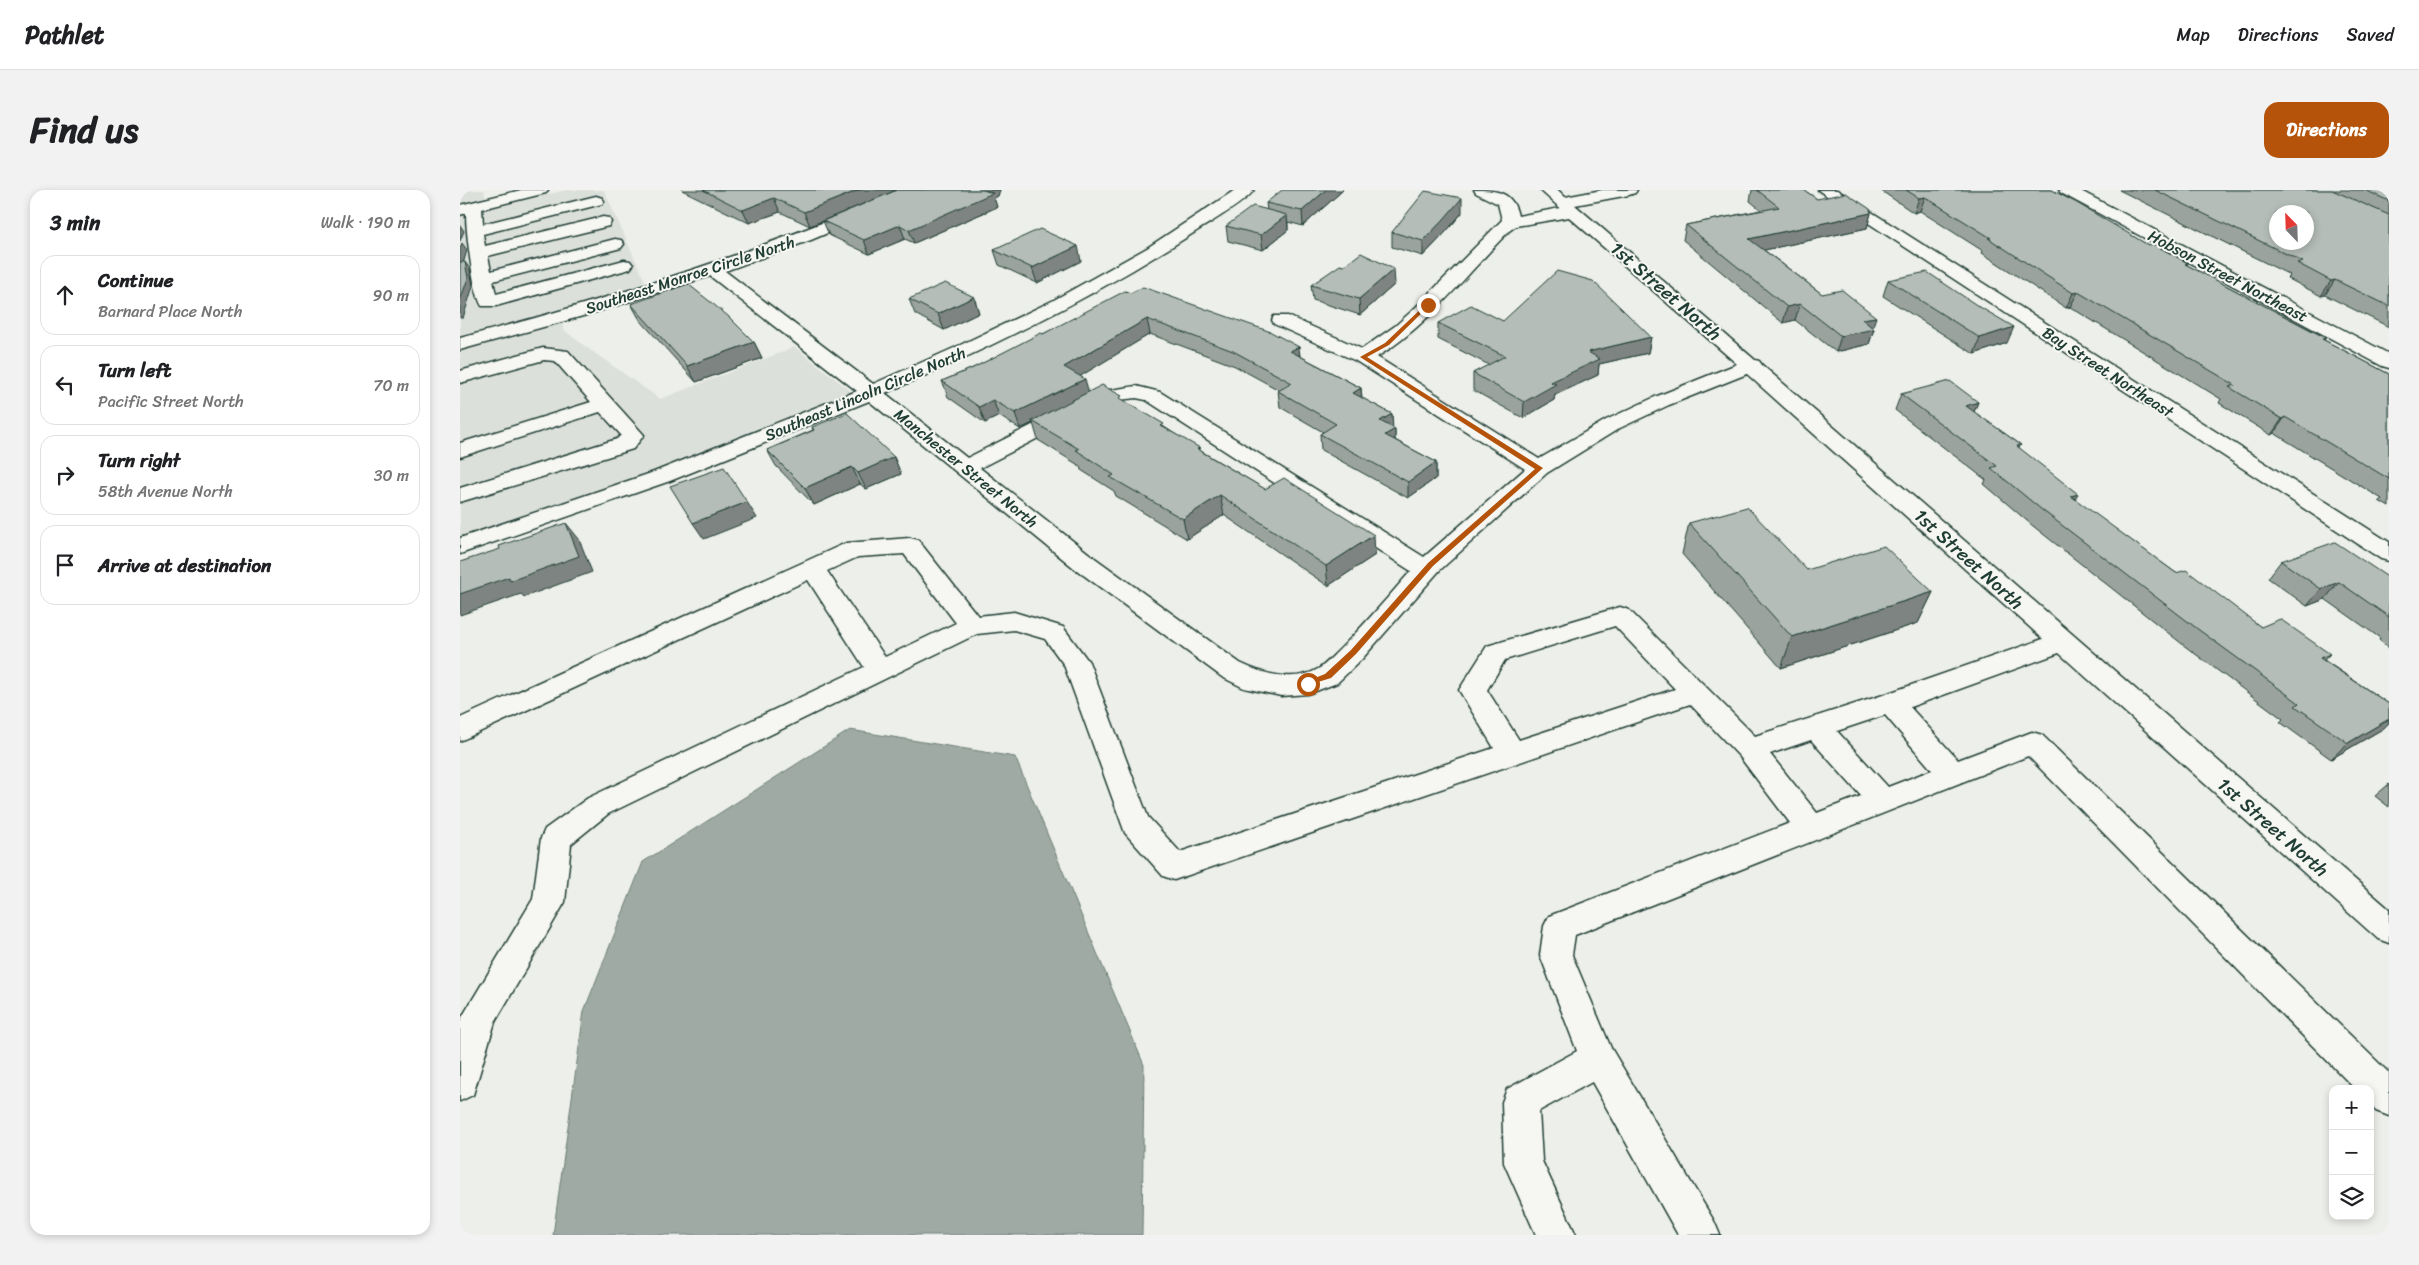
<!DOCTYPE html>
<meta charset="utf-8">
<style>
:root{--surface:#fff;--page:#f2f2f2;--text:#202124;--muted:#757577;--line:#e0e0e0;--accent:#b45309}
body{margin:0;font-family:Sriracha,sans-serif;background:var(--page);color:var(--text)}
.controls{position:absolute;right:15px;bottom:15px;display:grid;overflow:hidden;border-radius:10px;box-shadow:0 2px 8px #0003}
.controls button{width:45px;height:45px;display:grid;place-items:center;padding:0;border:0;border-bottom:1px solid var(--line);background:var(--surface);color:var(--text);font:25px sans-serif}
.compass{position:absolute;left:1809px;top:15px;width:45px;height:45px;border-radius:50%;background:var(--surface);box-shadow:0 2px 8px #0003;rotate:337deg}
.stop{position:absolute;width:15px;height:15px;margin:-11px;border:4px solid #b45309;border-radius:50%;background:#fff}
.stop.end{background:#b45309;border-color:#fff;box-shadow:0 1px 5px #0008}
.list{margin:0;padding:0;list-style:none}
h2{display:flex;justify-content:space-between;align-items:center;height:65px;margin:0;padding:0 20px;font-size:21px}
h2 small{font-size:16px;font-weight:400;color:var(--muted)}
.list li{display:grid;grid-template-columns:32px 1fr auto;gap:15px;align-items:center;box-sizing:border-box;height:80px;margin:0 10px 10px;padding:0 10px;border:1px solid var(--line);border-radius:15px}
.list b{display:block;font-size:19px;white-space:nowrap}
.list p{margin:0;font-size:16px;white-space:nowrap;color:var(--muted)}
.list em{font-size:16px;font-style:normal;color:var(--muted)}
.icon{flex:none;width:28px;height:28px;fill:none;stroke:currentColor;stroke-width:2;stroke-linecap:round;stroke-linejoin:round}
.map{position:relative;flex:none;width:1929px;height:1045px;overflow:hidden;border-radius:15px}
header{display:flex;align-items:center;gap:30px;box-sizing:border-box;height:70px;padding:0 25px;background:var(--surface);border-bottom:1px solid var(--line)}
header strong{font-size:24px}
nav{display:flex;gap:28px;margin-inline-start:auto;font-size:18px}
.intro{display:flex;align-items:center;justify-content:space-between;box-sizing:border-box;height:120px;padding:0 30px}
h1{margin:0;font-size:35px}
.button{padding:12px 22px;border-radius:15px;background:var(--accent);color:#fff;font-size:18px;font-weight:700}
main{display:flex;gap:30px;padding:0 30px}
aside{flex:1;background:var(--surface);border-radius:15px;box-shadow:0 2px 8px #0003}
.map>svg:first-child{display:block}
.built{fill:#dce0db}
.water{fill:#9faaa4;stroke:#6c7e77}
.lines{fill:none;stroke-linecap:round;stroke-linejoin:round}
.minor-casing{stroke:#1f3d34;stroke-width:3}
.minor{fill:#f6f6f2;fill-rule:evenodd}
.wall{fill:#9ba39e;stroke:#1f3d34}
.shaded-wall{fill:#7e8481;stroke:#1f3d34}
.building{fill:#b4bdb8;stroke:#1f3d34;fill-rule:evenodd}
.route{fill:#b45309}
.labels{text-anchor:middle;dominant-baseline:central;stroke-width:4;stroke-linejoin:round;paint-order:stroke}
.far-street-label{font-size:16px;fill:#1f3d34;stroke:#f6f6f2}
.street-label{font-size:19px;fill:#1f3d34;stroke:#f6f6f2}
</style>
<header>
<strong>Pathlet</strong>
<nav><a>Map</a><a>Directions</a><a>Saved</a></nav>
</header>
<div class="intro"><h1>Find us</h1><a class="button">Directions</a></div>
<main>
<aside>
<h2>3 min<small>Walk · 190 m</small></h2>
<ul class="list">
<li><svg class="icon" aria-label="ahead" viewBox="0 0 24 24"><path d="M12 20V5M6 11l6-6 6 6"/></svg><div><b>Continue</b><p>Barnard Place North</p></div><em>90 m</em></li>
<li><svg class="icon" aria-label="left" viewBox="0 0 24 24"><path d="M17 20v-9H6M10 6l-5 5 5 5"/></svg><div><b>Turn left</b><p>Pacific Street North</p></div><em>70 m</em></li>
<li><svg class="icon" aria-label="right" viewBox="0 0 24 24"><path d="M7 20v-9h11M14 6l5 5-5 5"/></svg><div><b>Turn right</b><p>58th Avenue North</p></div><em>30 m</em></li>
<li><svg class="icon" aria-label="arrive" viewBox="0 0 24 24"><path d="M6 21V4h12l-3 4 3 4H6"/></svg><div><b>Arrive at destination</b></div></li>
</ul>
</aside>
<div class="map">
<svg width="1929" height="1045" viewBox="0 0 1929 1045">
<rect width="100%" height="100%" fill="#edefea"/>
<filter id="ink" filterUnits="userSpaceOnUse"><feTurbulence type="fractalNoise" baseFrequency=".02" numOctaves="2"/><feDisplacementMap in="SourceGraphic" scale="10" xChannelSelector="R" yChannelSelector="G"/><feConvolveMatrix kernelMatrix="1 2 1 2 8 2 1 2 1" color-interpolation-filters="sRGB"/></filter>
<g filter="url(#ink)">
<!-- built -->
<g class="built">
<path d="M 0,0 L 24,0 L 26,9 L 0,15 Z"/>
<path d="M 107,0 L 144,0 L 187,96 L 0,148 L 0,24 Z"/>
<path d="M 102,133 L 104,140 L 122,154 L 200,209 L 335,157 L 392,202 L 279,250 L 63,327 L 0,346 L 0,160 Z"/>
</g>
<!-- water -->
<path class="water" d="M 390,540 L 555,567 L 684,875 L 682,1045 L 93,1045 L 124,821 L 183,672 Z"/>
<g class="lines">
<!-- minor casing -->
<g class="minor-casing">
<g id="minor">
<path d="M 61,0 L 88,0 L 86,3 L 22,19 L 23,34 L 136,6 L 142,8 L 144,11 L 142,14 L 23,44 L 25,56 L 143,27 L 149,28 L 151,32 L 149,36 L 28,66 L 31,81 L 155,49 L 161,50 L 164,54 L 161,58 L 33,91 L 36,104 L 164,70 L 170,71 L 173,75 L 170,79 L 36,116 L 22,116 C 13,102 6,43 6,23 L 0,25 L 0,15 Z"/>
<path d="M 442,0 L 464,0 L 462,3 L 351,50 L 265,81 L 413,194 L 494,158 L 592,111 L 687,58 L 775,0 L 794,0 C 786,12 749,33 735,42 C 637,105 533,157 425,203 L 507,268 L 638,202 L 676,196 L 700,202 L 964,367 L 1065,279 L 896,171 L 814,134 L 812,130 L 814,126 L 828,126 L 902,159 L 935,136 L 953,120 L 1042,30 L 1038,14 L 1016,3 L 1014,0 C 1036,0 1053,1 1058,26 L 1100,18 L 1080,0 L 1098,0 L 1105,7 L 1142,0 L 1177,0 L 1175,3 L 1169,5 L 1115,15 L 1295,170 L 1299,171 L 1302,175 L 1929,719 L 1929,753 L 1918,749 L 1599,463 L 1450,517 L 1498,570 L 1572,542 L 1582,545 L 1929,883 L 1929,926 L 1916,921 L 1910,915 L 1910,899 L 1895,899 L 1568,566 L 1115,745 L 1112,765 L 1151,858 L 1254,1031 L 1260,1045 L 1218,1045 L 1132,892 L 1079,921 L 1082,971 L 1116,1045 L 1076,1045 L 1044,973 L 1042,912 L 1047,899 L 1117,861 L 1080,765 L 1084,736 L 1089,726 L 1330,633 L 1280,567 L 1230,514 L 714,690 L 703,686 L 665,643 L 604,475 L 585,449 L 554,440 L 517,444 L 148,624 L 111,654 L 105,712 L 35,832 L 13,905 L 0,911 L 0,833 L 2,827 L 73,709 L 81,648 L 85,639 L 128,608 L 404,477 L 348,390 L 0,551 L 0,528 L 386,353 L 450,348 L 458,350 L 518,426 L 554,422 L 603,437 L 629,472 L 688,627 L 720,662 L 1034,558 L 999,500 L 1027,456 L 1160,417 L 1169,420 L 1295,546 L 1420,506 L 1583,449 L 1287,184 L 1209,215 L 1160,238 L 1087,283 L 979,381 L 902,469 L 877,493 L 848,504 L 821,506 L 784,498 L 762,487 L 614,378 L 409,211 L 210,291 L 0,364 L 0,348 L 194,282 L 397,201 L 250,86 L 123,126 L 0,160 L 0,148 C 151,109 299,62 442,0 ZM 1109,27 L 1277,174 L 1195,207 L 1146,230 L 1079,269 L 917,167 C 969,135 1007,84 1049,41 L 1056,36 ZM 676,208 L 686,210 L 951,381 C 926,409 902,438 875,464 C 870,469 864,476 858,479 C 834,493 803,484 780,473 L 632,366 L 520,278 L 650,211 ZM 444,364 L 496,433 L 425,467 L 367,381 L 398,367 ZM 1155,436 L 1215,499 L 1059,550 L 1027,500 L 1045,470 ZM 1425,525 L 1472,580 L 1428,597 L 1377,541 ZM 1351,550 L 1401,606 L 1357,623 L 1310,564 Z"/>
<path d="M 1358,0 L 1377,0 L 1929,352 L 1929,371 L 1921,369 Z"/>
<path d="M 1599,0 L 1619,0 L 1929,164 L 1929,178 L 1922,176 L 1601,3 Z"/>
<path d="M 83,158 L 108,161 L 184,245 L 173,259 L 0,312 L 0,298 L 157,249 L 161,245 L 140,222 L 0,267 L 0,253 L 131,212 L 95,171 L 84,170 L 0,193 L 0,181 Z"/>
</g>
</g>
<!-- minor -->
<use href="#minor" class="minor"/>
</g>
<!-- wall -->
<g class="wall">
<path d="M 222,0 L 437,0 L 350,36 L 320,22 L 289,33 Z"/>
<path d="M 437,0 L 540,0 L 538,6 L 534,8 L 537,17 L 454,53 L 445,49 L 409,64 L 369,45 L 363,31 Z"/>
<path d="M 883,0 L 843,36 L 828,32 L 828,40 L 803,60 L 768,51 L 766,36 L 807,20 L 806,13 Z"/>
<path d="M 1292,0 L 1344,0 L 1357,9 L 1411,23 L 1407,38 L 1304,60 L 1362,104 L 1414,139 L 1409,154 L 1376,162 L 1335,130 L 1323,133 L 1223,50 L 1226,35 L 1301,20 L 1290,11 Z"/>
<path d="M 1420,0 L 1592,0 L 1688,55 L 1728,73 L 1727,75 L 1866,148 L 1864,150 L 1929,184 L 1929,317 L 1919,311 L 1922,309 L 1814,243 L 1811,245 L 1759,213 L 1761,209 L 1610,117 L 1606,118 L 1522,63 L 1523,61 L 1460,21 L 1454,23 Z"/>
<path d="M 1659,0 L 1929,0 L 1929,137 L 1865,105 L 1861,106 L 1827,88 L 1830,85 Z"/>
<path d="M 1002,23 L 984,44 L 963,66 L 932,57 L 932,42 Z"/>
<path d="M 534,60 L 621,71 L 577,93 L 539,75 Z"/>
<path d="M 1428,90 L 1518,116 L 1547,153 L 1514,164 L 1423,106 Z"/>
<path d="M 935,94 L 900,125 L 853,110 L 851,95 Z"/>
<path d="M 671,103 L 839,157 L 840,166 L 901,198 L 902,208 L 932,224 L 932,238 L 935,239 L 935,250 L 976,272 L 976,288 L 948,308 L 861,260 L 860,244 L 863,242 L 820,217 L 818,201 L 819,200 L 775,176 L 690,144 L 620,186 L 628,202 L 663,210 L 741,261 L 915,365 L 868,396 L 764,325 L 727,349 L 656,306 L 654,301 L 621,280 L 620,276 L 578,250 L 573,233 L 560,239 L 539,226 L 525,233 L 488,207 L 482,191 L 513,178 L 583,144 Z"/>
<path d="M 514,107 L 519,123 L 484,140 L 455,124 L 449,109 Z"/>
<path d="M 171,114 L 294,152 L 302,168 L 236,192 L 180,130 Z"/>
<path d="M 1043,131 L 1191,147 L 1188,163 L 1139,174 L 1138,185 L 1095,205 L 1094,210 L 1063,228 L 1013,200 L 1013,183 L 1029,175 L 978,149 L 978,133 Z"/>
<path d="M 1441,204 L 1518,212 L 1514,222 L 1561,255 L 1559,258 L 1615,310 L 1716,383 L 1801,437 L 1864,470 L 1929,514 L 1929,533 L 1924,538 L 1871,569 L 1820,532 L 1823,529 L 1726,457 L 1573,336 L 1524,294 L 1526,290 L 1435,220 Z"/>
<path d="M 352,237 L 434,267 L 441,284 L 406,299 L 400,294 L 354,315 L 316,276 L 307,260 L 353,240 Z"/>
<path d="M 1229,333 L 1347,380 L 1473,402 L 1458,433 L 1321,478 L 1222,364 Z"/>
<path d="M 1821,371 L 1929,388 L 1929,458 L 1919,450 L 1920,448 L 1865,409 L 1847,416 L 1808,388 Z"/>
<path d="M 1929,594 L 1929,617 L 1915,606 Z"/>
</g>
<!-- shaded-wall -->
<g class="shaded-wall">
<path d="M 399,0 L 437,0 L 350,36 L 344,22 Z"/>
<path d="M 521,0 L 540,0 L 538,6 L 534,8 L 537,17 L 454,53 L 449,40 Z"/>
<path d="M 866,0 L 883,0 L 843,36 L 842,21 Z"/>
<path d="M 1465,7 L 1460,21 L 1454,23 L 1459,8 Z"/>
<path d="M 314,8 L 320,22 L 289,33 L 283,20 Z"/>
<path d="M 1002,8 L 1002,23 L 984,44 L 963,66 L 963,51 Z"/>
<path d="M 1411,23 L 1407,38 L 1286,64 L 1289,49 Z"/>
<path d="M 827,25 L 828,40 L 803,60 L 801,45 Z"/>
<path d="M 0,35 L 4,41 L 0,51 Z"/>
<path d="M 440,35 L 445,49 L 409,64 L 404,50 Z"/>
<path d="M 2,53 L 7,60 L 1,81 L 0,80 L 0,59 Z"/>
<path d="M 618,56 L 621,71 L 577,93 L 572,78 Z"/>
<path d="M 5,72 L 10,79 L 13,96 L 3,128 L 0,128 L 0,111 Z"/>
<path d="M 934,79 L 935,94 L 900,125 L 899,109 Z"/>
<path d="M 1875,90 L 1865,105 L 1861,106 L 1871,91 Z"/>
<path d="M 1618,102 L 1610,117 L 1606,118 L 1613,103 Z"/>
<path d="M 514,107 L 519,123 L 484,140 L 478,124 Z"/>
<path d="M 1340,114 L 1335,130 L 1323,133 L 1327,117 Z"/>
<path d="M 1416,127 L 1412,139 L 1414,139 L 1409,154 L 1376,162 L 1381,146 L 1402,129 Z"/>
<path d="M 687,129 L 690,144 L 609,193 L 604,177 Z"/>
<path d="M 1554,137 L 1547,153 L 1514,164 L 1520,148 Z"/>
<path d="M 1191,147 L 1188,163 L 1139,174 L 1138,185 L 1095,205 L 1094,210 L 1063,228 L 1064,212 L 1128,162 Z"/>
<path d="M 294,152 L 302,168 L 236,192 L 227,176 Z"/>
<path d="M 839,157 L 840,172 L 830,161 Z"/>
<path d="M 625,189 L 629,204 L 572,231 L 573,233 L 560,239 L 555,223 Z"/>
<path d="M 901,198 L 902,214 L 893,203 Z"/>
<path d="M 533,210 L 539,226 L 525,233 L 519,217 Z"/>
<path d="M 1518,212 L 1511,229 L 1506,216 Z"/>
<path d="M 932,224 L 933,240 L 920,231 Z"/>
<path d="M 1825,227 L 1814,243 L 1811,245 L 1822,229 Z"/>
<path d="M 935,239 L 935,255 L 925,245 Z"/>
<path d="M 434,267 L 441,284 L 406,299 L 398,283 Z"/>
<path d="M 976,272 L 976,288 L 948,308 L 948,292 Z"/>
<path d="M 392,277 L 400,294 L 354,315 L 345,298 Z"/>
<path d="M 1618,304 L 1609,321 L 1611,306 Z"/>
<path d="M 760,305 L 764,325 L 727,349 L 723,329 Z"/>
<path d="M 287,312 L 297,328 L 244,349 L 233,333 Z"/>
<path d="M 106,333 L 119,349 L 132,382 L 64,407 L 61,404 L 0,425 L 0,404 Z"/>
<path d="M 914,345 L 915,365 L 868,396 L 866,376 Z"/>
<path d="M 1879,392 L 1865,409 L 1847,416 L 1861,399 Z"/>
<path d="M 1473,402 L 1458,433 L 1321,478 L 1332,447 Z"/>
<path d="M 1870,464 L 1855,480 L 1860,468 Z"/>
<path d="M 1929,529 L 1929,533 L 1924,538 L 1871,569 L 1888,553 Z"/>
</g>
<!-- building -->
<g class="building">
<path d="M 243,0 L 399,0 L 344,22 L 314,8 L 283,20 Z"/>
<path d="M 437,0 L 523,0 L 533,3 L 449,40 L 440,35 L 404,50 L 363,31 Z"/>
<path d="M 822,0 L 866,0 L 842,21 L 806,13 Z"/>
<path d="M 1297,0 L 1344,0 L 1357,9 L 1386,3 L 1410,19 L 1411,23 L 1289,49 L 1362,104 L 1382,100 L 1416,127 L 1402,129 L 1414,139 L 1381,146 L 1340,114 L 1327,117 L 1226,35 L 1319,17 Z"/>
<path d="M 1446,0 L 1592,0 L 1617,13 L 1688,55 L 1693,54 L 1728,73 L 1725,74 L 1866,148 L 1862,149 L 1929,184 L 1929,289 L 1825,227 L 1822,229 L 1769,197 L 1775,195 L 1618,102 L 1613,103 L 1528,48 L 1531,48 L 1465,7 L 1459,8 Z"/>
<path d="M 1695,0 L 1872,0 L 1929,25 L 1929,116 L 1875,90 L 1871,91 L 1837,73 L 1843,72 ZM 1816,22 L 1846,22 L 1846,52 L 1816,52 Z"/>
<path d="M 1905,0 L 1929,0 L 1929,11 Z"/>
<path d="M 965,1 L 1002,8 L 984,29 L 963,51 L 932,42 Z"/>
<path d="M 793,16 L 827,25 L 801,45 L 766,36 Z"/>
<path d="M 580,39 L 618,56 L 572,78 L 534,60 Z"/>
<path d="M 901,63 L 934,79 L 899,109 L 851,95 L 880,75 L 884,76 Z"/>
<path d="M 0,72 L 5,72 L 8,88 L 0,111 Z"/>
<path d="M 1097,81 L 1133,91 L 1191,147 L 1128,162 L 1140,169 L 1091,192 L 1096,194 L 1064,212 L 1013,183 L 1045,166 L 978,133 L 1011,115 L 1043,131 Z"/>
<path d="M 1467,82 L 1518,116 L 1554,137 L 1520,148 L 1428,90 Z"/>
<path d="M 485,93 L 514,107 L 478,124 L 449,109 Z"/>
<path d="M 228,94 L 268,126 L 294,152 L 227,176 L 171,114 Z"/>
<path d="M 683,97 L 811,142 L 839,157 L 830,161 L 901,198 L 893,203 L 932,224 L 920,231 L 935,239 L 925,245 L 976,272 L 948,292 L 860,244 L 876,234 L 818,201 L 832,193 L 773,161 L 687,129 L 604,177 L 625,189 L 555,223 L 533,210 L 519,217 L 482,191 L 513,178 L 581,143 L 583,144 L 665,101 L 671,103 Z"/>
<path d="M 1490,191 L 1518,212 L 1506,216 L 1561,255 L 1557,256 L 1618,304 L 1611,306 L 1716,383 L 1726,380 L 1801,437 L 1820,429 L 1870,464 L 1860,468 L 1929,514 L 1929,529 L 1888,553 L 1835,516 L 1839,513 L 1739,440 L 1582,320 L 1531,278 L 1537,276 L 1441,204 Z"/>
<path d="M 642,195 L 662,206 L 659,208 L 704,234 L 701,236 L 740,258 L 737,259 L 805,299 L 824,288 L 914,345 L 866,376 L 760,305 L 723,329 L 650,287 L 654,285 L 616,260 L 619,259 L 572,231 Z"/>
<path d="M 387,223 L 434,267 L 398,283 L 392,277 L 345,298 L 307,260 L 354,240 L 352,237 Z"/>
<path d="M 264,277 L 287,312 L 233,333 L 210,296 Z"/>
<path d="M 1287,317 L 1347,380 L 1424,356 L 1473,402 L 1332,447 L 1229,333 Z"/>
<path d="M 106,333 L 119,366 L 50,391 L 49,387 L 0,404 L 0,372 L 40,359 L 39,356 Z"/>
<path d="M 1875,352 L 1929,388 L 1929,427 L 1879,392 L 1861,399 L 1821,371 Z"/>
</g>
</g>
<!-- route -->
<path class="route" d="M 966,114 L 970,115 L 929,155 L 907,167 L 1083,278 L 973,376 L 896,464 L 871,488 L 845,496 L 845,492 L 865,484 L 891,460 L 968,373 L 1075,279 L 900,167 L 925,153 Z"/>
<g class="labels">
<!-- far-street labels -->
<g class="far-street-label">
<text transform="translate(230 85) rotate(-18)">Southeast Monroe Circle North</text>
<text transform="translate(1768 86) rotate(28)">Hobson Street Northeast</text>
<text transform="translate(1648 182) rotate(33)">Bay Street Northeast</text>
<text transform="translate(405 204) rotate(-23)">Southeast Lincoln Circle North</text>
<text transform="translate(506 278) rotate(39)">Manchester Street North</text>
</g>
<!-- street labels -->
<g class="street-label">
<text transform="translate(1206 101) rotate(41)">1st Street North</text>
<text transform="translate(1509 369) rotate(42)">1st Street North</text>
<text transform="translate(1813 637) rotate(41)">1st Street North</text>
</g>
</g>
</svg>
<div class="controls">
<button>+</button>
<button>−</button>
<button><svg class="icon" aria-label="layers" viewBox="0 0 24 24"><path d="M12 4l9 5-9 5-9-5zM3 14l9 5 9-5"/></svg></button>
</div>
<svg class="compass" viewBox="-18 -18 36 36"><path d="M0-13l5 13h-10z" fill="#e53935"/><path d="M0 13l5-13h-10z" fill="#757577"/></svg>
<div class="stop" style="left:848px;top:494px"></div>
<div class="stop end" style="left:968px;top:115px"></div>
</div>
</main>
